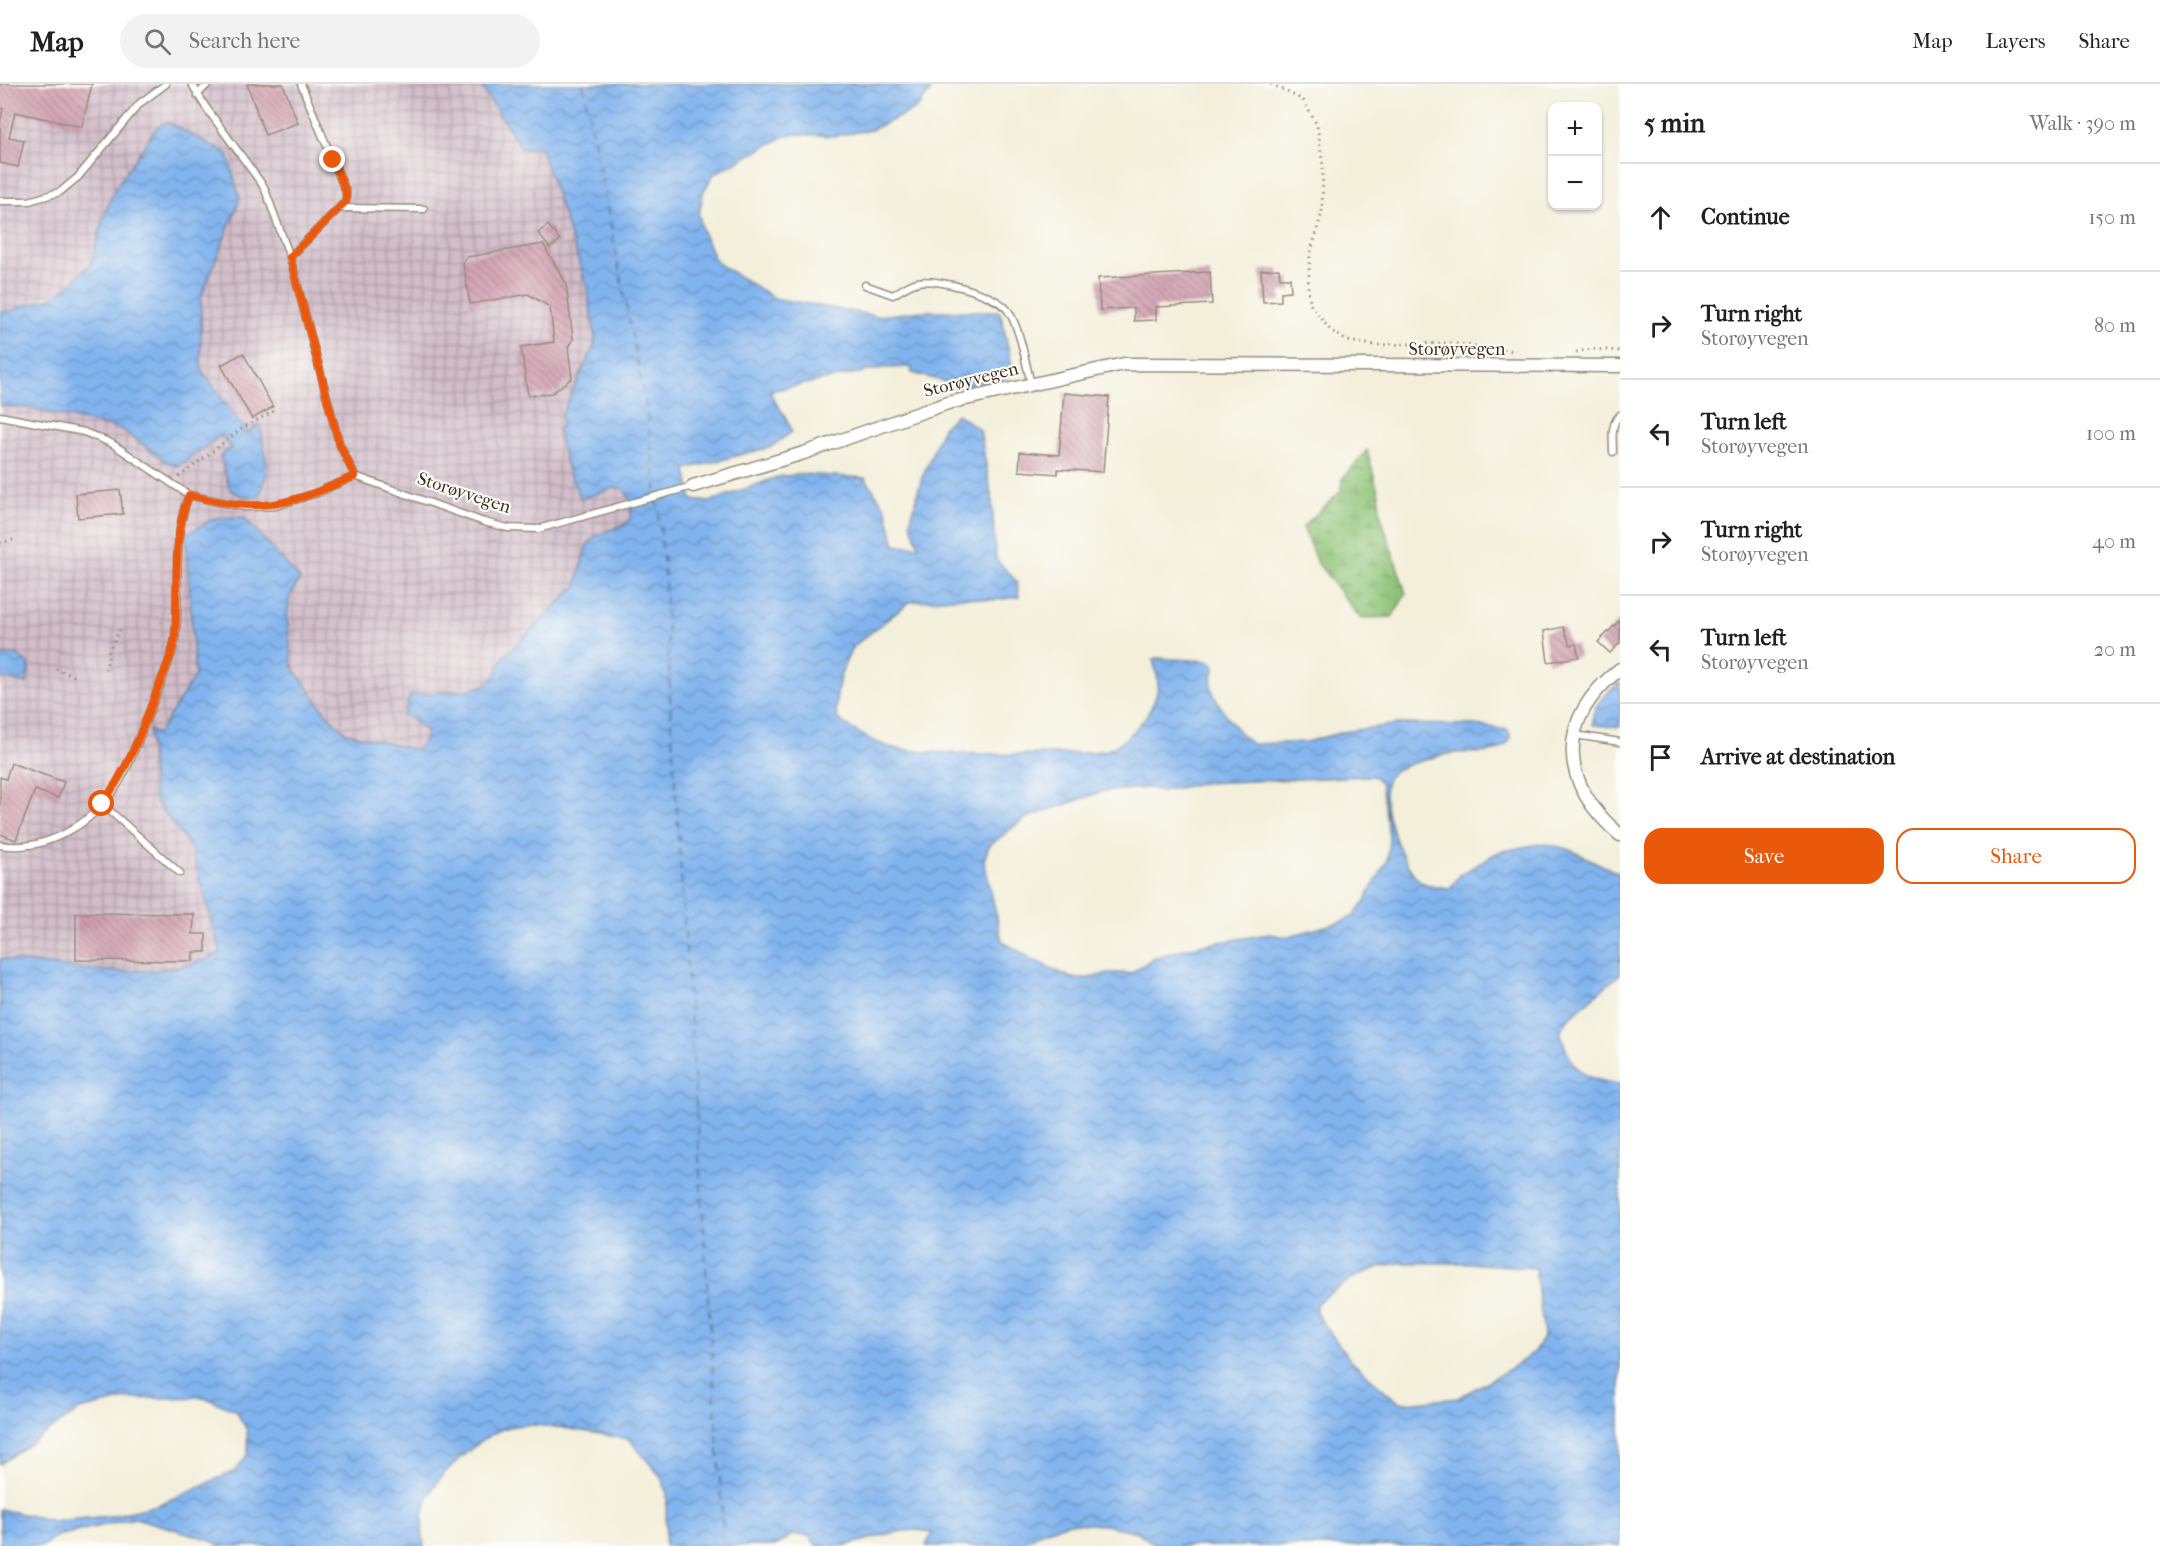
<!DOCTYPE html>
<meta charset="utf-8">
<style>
:root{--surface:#fff;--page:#f2f2f2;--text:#202124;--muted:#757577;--line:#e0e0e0;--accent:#ea580c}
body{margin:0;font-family:"IM FELL French Canon",serif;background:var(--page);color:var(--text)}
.controls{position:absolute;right:18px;top:18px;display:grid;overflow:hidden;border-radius:12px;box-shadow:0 2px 4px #0004}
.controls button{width:54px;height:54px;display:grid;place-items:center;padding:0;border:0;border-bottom:2px solid var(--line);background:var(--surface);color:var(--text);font:30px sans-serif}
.stop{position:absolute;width:18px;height:18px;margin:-14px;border:4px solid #ea580c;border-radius:50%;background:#fff}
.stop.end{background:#ea580c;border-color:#fff;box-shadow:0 2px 6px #0008}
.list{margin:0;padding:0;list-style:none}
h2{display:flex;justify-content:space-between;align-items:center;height:78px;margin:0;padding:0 24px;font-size:26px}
h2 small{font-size:20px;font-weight:400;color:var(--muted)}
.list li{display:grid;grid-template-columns:39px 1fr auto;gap:18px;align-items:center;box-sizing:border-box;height:108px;padding:0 24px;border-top:2px solid var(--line)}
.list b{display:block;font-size:22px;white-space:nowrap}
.list p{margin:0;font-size:20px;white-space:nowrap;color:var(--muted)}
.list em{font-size:20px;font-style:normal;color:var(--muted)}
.actions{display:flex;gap:12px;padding:18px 24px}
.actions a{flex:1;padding:14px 0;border:2px solid var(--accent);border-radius:18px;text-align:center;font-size:21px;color:var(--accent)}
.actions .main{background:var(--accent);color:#fff}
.icon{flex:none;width:33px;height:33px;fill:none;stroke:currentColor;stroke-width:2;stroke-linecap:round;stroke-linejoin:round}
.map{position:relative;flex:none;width:1620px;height:1462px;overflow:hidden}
header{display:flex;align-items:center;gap:36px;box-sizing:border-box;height:84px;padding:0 30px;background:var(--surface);border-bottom:2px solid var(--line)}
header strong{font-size:28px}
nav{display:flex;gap:33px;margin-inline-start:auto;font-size:21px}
.search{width:420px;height:54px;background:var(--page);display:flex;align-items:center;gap:15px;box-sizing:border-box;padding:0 21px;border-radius:33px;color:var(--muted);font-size:22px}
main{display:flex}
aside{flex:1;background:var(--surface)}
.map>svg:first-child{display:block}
.industrial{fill:url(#industrial-grid)}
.wetland{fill:url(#wetland-marsh);stroke:#64764a;stroke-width:1.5}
.water{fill:url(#water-waves);stroke:#5e6f86;stroke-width:1.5;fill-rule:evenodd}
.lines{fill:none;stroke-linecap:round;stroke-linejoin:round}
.ferry{stroke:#545a67;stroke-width:1.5;stroke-dasharray:8 6;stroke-linecap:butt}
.building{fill:url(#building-back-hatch)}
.service-casing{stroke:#978c7c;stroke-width:9}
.minor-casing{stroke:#978c7c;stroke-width:15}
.path{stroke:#978c7c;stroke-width:3;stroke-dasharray:1.5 4.5;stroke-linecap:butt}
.service{stroke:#fff;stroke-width:6}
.minor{stroke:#fff;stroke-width:12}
.route{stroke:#ea580c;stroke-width:8}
.labels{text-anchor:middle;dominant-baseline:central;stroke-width:4.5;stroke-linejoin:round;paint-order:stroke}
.street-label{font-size:18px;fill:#3b2a1e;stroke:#fdfcf7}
</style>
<header>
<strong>Map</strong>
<div class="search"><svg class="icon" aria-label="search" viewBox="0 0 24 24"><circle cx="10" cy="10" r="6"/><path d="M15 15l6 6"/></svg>Search here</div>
<nav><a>Map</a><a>Layers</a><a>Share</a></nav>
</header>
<main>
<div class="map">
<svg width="1620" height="1462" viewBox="0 0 1620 1462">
<defs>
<pattern id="industrial-grid" width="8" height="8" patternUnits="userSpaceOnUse" patternTransform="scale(1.5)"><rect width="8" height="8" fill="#d1bdc9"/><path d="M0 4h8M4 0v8" fill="none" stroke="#ab9aa3"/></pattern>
<pattern id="wetland-marsh" width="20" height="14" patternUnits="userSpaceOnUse" patternTransform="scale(1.5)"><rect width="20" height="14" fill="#8dc376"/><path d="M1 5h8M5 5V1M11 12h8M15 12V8" fill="none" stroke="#749f60"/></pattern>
<pattern id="water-waves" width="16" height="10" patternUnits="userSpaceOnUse" patternTransform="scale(1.5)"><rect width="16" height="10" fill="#81b4ee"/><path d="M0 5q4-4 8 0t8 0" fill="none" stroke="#6b93c0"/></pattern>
<pattern id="building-back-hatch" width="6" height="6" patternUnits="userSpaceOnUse" patternTransform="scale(1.5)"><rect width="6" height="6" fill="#cf9dae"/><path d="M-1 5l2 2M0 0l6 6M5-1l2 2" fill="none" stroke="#a9808d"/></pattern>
</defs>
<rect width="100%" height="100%" fill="#fdfcf7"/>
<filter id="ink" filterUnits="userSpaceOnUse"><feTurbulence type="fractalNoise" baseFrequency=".0167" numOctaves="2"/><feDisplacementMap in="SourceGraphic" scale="12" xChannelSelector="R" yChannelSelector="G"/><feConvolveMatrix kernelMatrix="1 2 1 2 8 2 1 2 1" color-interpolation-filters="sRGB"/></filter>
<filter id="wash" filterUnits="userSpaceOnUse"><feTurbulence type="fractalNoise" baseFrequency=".008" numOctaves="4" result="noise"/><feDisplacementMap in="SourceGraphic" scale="24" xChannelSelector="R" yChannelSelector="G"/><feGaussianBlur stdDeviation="1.35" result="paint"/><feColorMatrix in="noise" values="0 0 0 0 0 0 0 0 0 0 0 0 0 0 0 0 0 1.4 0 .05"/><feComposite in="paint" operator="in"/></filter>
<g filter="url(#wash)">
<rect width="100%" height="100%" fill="#f3efdb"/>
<!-- industrial -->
<path class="industrial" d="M 0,0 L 480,0 L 522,65 L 540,62 L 586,199 L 596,258 L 562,332 L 562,341 L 558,346 L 568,387 L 581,415 L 613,404 L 622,404 L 629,413 L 632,432 L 625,440 L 597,451 L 587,461 L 577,502 L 502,575 L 495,593 L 485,602 L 468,606 L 427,646 L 424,657 L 416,666 L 347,649 L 328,632 L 292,582 L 287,532 L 290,512 L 189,449 L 186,450 L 195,592 L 157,650 L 150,646 L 154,715 L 190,762 L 221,869 L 196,880 L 129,889 L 0,875 L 0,594 L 27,600 L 17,570 L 0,572 L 0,322 L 28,324 L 121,345 L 167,378 L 195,371 L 222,351 L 231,364 L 227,400 L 261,341 L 247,349 L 201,285 L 201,213 L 240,116 L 238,103 L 231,74 L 210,58 L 103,135 L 92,180 L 65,205 L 10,227 L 0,227 Z"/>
<!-- wetland -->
<path class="wetland" d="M 1367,366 L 1379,411 L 1380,429 L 1406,510 L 1392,533 L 1360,534 L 1316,477 L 1303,443 L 1341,407 L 1342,395 Z"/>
<!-- water -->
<g class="water">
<path d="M 480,0 L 933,0 L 929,9 L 916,25 L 871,46 L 833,52 L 796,50 L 785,52 L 714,90 L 703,108 L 699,131 L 702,145 L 714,174 L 719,180 L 774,214 L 877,232 L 922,227 L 999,227 L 1001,231 L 1013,286 L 1004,296 L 960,302 L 912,289 L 911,283 L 883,284 L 770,307 C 775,322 786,328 792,348 L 771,363 L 686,385 L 692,416 L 709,418 L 777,393 L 801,390 L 865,394 L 886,424 L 895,461 L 919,462 L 910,438 L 921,396 L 943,343 L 957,330 L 980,346 L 992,416 L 996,475 L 1017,498 L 1019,513 L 991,516 L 964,513 L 910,518 L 854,562 C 840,585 834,608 837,634 C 853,646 874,659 894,664 C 920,671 1093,674 1112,664 C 1133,653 1158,623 1158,599 C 1158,592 1155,584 1153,576 L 1156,574 L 1210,577 L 1215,581 C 1214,587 1211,595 1211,601 C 1212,615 1241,653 1252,660 L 1307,658 L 1342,648 L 1399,640 L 1474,641 L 1508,646 L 1511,654 C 1502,674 1474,667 1457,669 C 1444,670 1399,681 1391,690 C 1373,710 1401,779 1419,796 C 1426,802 1440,803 1450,804 L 1460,791 L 1498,768 L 1544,759 L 1571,766 L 1620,790 L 1620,890 L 1568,935 L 1560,947 C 1570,984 1580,995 1620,1000 L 1620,1462 L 1157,1462 L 1137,1448 L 1106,1441 L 1069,1439 L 1043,1447 L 1017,1462 L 926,1462 L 932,1449 C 909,1439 864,1459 840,1462 C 833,1462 824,1462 817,1462 L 809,1452 L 792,1451 L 775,1462 L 665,1462 L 667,1410 L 662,1394 L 629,1355 C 603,1351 538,1337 515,1342 C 497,1345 485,1354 471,1365 C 437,1392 416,1417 424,1462 L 220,1462 L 208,1455 L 135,1434 L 57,1452 L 42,1462 L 0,1462 L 0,1425 L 55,1437 L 110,1432 L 158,1421 L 235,1387 L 248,1370 L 247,1346 L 236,1327 L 204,1313 L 126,1315 L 80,1326 L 0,1380 L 0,875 C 74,883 151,901 221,869 L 190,762 L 154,715 L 149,646 L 158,650 L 195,592 L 186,451 L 180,451 L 189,449 L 215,434 L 244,433 L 300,495 L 290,512 L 287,532 L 292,582 L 328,632 L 347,649 L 416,666 L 424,657 L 427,647 L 404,630 L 410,611 L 468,606 L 485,601 L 495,593 L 502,575 L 576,502 L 587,461 L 597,451 L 625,440 L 632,432 L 629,413 L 622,404 L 613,404 L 581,415 L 568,387 L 557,346 L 562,341 L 561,332 L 596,258 L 586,199 L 540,62 L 522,65 ZM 1369,692 L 1376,693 L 1381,700 L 1389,753 L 1387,777 L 1363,820 L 1354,832 L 1340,838 L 1286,853 L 1269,850 L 1195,862 L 1153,874 L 1131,889 L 1108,889 L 1089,894 L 1071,894 L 1032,875 L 1002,857 L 984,776 L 989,762 L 1024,735 L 1104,707 L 1150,704 L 1161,707 L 1204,699 ZM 1401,1179 L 1466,1179 L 1535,1184 L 1544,1252 L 1534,1268 L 1515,1282 L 1458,1314 L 1405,1319 L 1397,1317 L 1351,1277 L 1316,1229 L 1316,1220 C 1344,1198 1365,1184 1401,1179 Z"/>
<path d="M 167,38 L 228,70 L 240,115 L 201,213 L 201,285 L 247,349 L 260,340 L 267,381 L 266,393 L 259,412 L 245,413 L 230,406 L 220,372 L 231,364 L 222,351 L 178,382 L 167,378 L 121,345 L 28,324 L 0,322 L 0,227 L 10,227 L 52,213 L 65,205 L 91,180 L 103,135 L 114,106 L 157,43 Z"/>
<path d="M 17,570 L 29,581 L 27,600 L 0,594 L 0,572 Z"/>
<path d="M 1620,598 L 1620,643 L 1593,641 C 1590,621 1606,610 1620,598 Z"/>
</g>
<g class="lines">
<!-- ferry -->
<g class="ferry">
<path d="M 583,0 L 647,328 L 657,410"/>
<path d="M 657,415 L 664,479 L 671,633 L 724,1462"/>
</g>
</g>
<g id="blocks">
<!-- building -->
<g class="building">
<path d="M 0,0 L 92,0 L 82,43 L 15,28 L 9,53 L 24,56 L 18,83 L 0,79 L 0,39 L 3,25 L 0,24 Z"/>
<path d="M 247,0 L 283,0 L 298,39 L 265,51 Z"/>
<path d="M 548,141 L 560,156 L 550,164 L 538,149 Z"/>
<path d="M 543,160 L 566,199 L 573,255 L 568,263 L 572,294 L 552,309 L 528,312 L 521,263 L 554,258 L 550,223 L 528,210 L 470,220 L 463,179 L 467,173 Z"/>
<path d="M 1279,185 L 1280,194 L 1290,194 L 1291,207 L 1281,208 L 1281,217 L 1263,218 L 1261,186 Z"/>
<path d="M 1210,188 L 1212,220 L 1156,223 L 1156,236 L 1134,237 L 1134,224 L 1100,226 L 1098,194 Z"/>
<path d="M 243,269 L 273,323 L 252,335 L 221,281 Z"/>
<path d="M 1064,309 L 1109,313 L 1103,388 L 1058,385 L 1058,390 L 1019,387 L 1020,368 L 1059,371 Z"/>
<path d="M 120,406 L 123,430 L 78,434 L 76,410 Z"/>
<path d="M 1620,536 L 1620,559 L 1610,569 L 1598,558 Z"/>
<path d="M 1563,543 L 1570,561 L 1576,560 L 1579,573 L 1548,578 L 1544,547 Z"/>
<path d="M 11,679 L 64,698 L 58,714 L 35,706 L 16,756 L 0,750 L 0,693 L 6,695 Z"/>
<path d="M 76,829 L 194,830 L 193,850 L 206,850 L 206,868 L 193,868 L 193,877 L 76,876 Z"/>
</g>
</g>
</g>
<g filter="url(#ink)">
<use href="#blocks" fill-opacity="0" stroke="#978c7c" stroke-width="1.5"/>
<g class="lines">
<!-- service casing -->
<g class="service-casing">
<g id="service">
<path d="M 192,0 L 205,22 L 264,103 L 290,173 L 339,359 L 355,392"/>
<path d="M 197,11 L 208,0"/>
<path d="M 0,117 L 29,117 L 60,108 L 78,93 L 140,19 L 166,0"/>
<path d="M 341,124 L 424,125"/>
<path d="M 290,173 L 346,117 L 346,108 L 301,0"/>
<path d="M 865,201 L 893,211 C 901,206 909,200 918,198 C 938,194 998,210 1009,228 C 1021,248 1025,277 1031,300"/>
<path d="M 0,332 L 84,348 L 111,359 L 189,411 L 219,418 L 246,423 L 275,422 L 317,409 L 355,392 L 484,438 L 508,444 L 538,445 L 693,402"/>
<path d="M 1613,368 C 1613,356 1610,340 1620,331"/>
<path d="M 1575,651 L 1620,658"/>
<path d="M 102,720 L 180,789"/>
<path d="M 0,761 C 50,769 100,735 123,691 C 134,670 142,646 151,624 C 159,601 171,579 175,555 C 182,506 170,458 189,411"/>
</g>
</g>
<!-- minor casing -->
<g class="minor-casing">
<g id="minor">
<path d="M 693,402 L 804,369 L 948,319 L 1124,280 L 1620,282"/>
<path d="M 1620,585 C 1555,636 1559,699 1620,751"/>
</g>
</g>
<!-- path -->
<g class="path">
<path d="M 1271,0 L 1303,16 L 1317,41 L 1323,82 L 1322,128 L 1310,171 L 1308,206 L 1311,221 L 1330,246 L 1347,257 L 1375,261 L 1450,259 L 1516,267"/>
<path d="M 1576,268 L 1592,265 L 1620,267"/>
<path d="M 179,393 L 244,343 L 276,326"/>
<path d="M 0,459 L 17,455"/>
<path d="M 56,585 L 76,593"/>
<path d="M 106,586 L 109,566 L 120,546"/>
</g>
<!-- service -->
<use href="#service" class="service"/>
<!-- minor -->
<use href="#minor" class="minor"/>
</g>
</g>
<g class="lines" filter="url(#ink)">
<!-- route -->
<path class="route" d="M 102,720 C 128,685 141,649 156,609 C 163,591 173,571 175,552 C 179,504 171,456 189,411 C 263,430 287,422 355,392 L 339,359 L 290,173 L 346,117 L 346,108 L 333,76"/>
</g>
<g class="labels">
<!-- street labels -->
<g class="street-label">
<text x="1457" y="265">Storøyvegen</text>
<text transform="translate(971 296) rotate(-14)">Storøyvegen</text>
<text transform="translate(464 409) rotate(18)">Storøyvegen</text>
</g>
</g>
</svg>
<div class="controls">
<button>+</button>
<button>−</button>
</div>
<div class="stop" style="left:102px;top:720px"></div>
<div class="stop end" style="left:333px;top:76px"></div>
</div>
<aside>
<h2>5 min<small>Walk · 390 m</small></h2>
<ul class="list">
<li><svg class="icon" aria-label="ahead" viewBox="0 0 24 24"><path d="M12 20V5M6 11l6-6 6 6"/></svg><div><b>Continue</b></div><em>150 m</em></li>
<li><svg class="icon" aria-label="right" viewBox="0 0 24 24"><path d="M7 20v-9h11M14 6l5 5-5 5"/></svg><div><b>Turn right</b><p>Storøyvegen</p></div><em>80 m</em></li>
<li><svg class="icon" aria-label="left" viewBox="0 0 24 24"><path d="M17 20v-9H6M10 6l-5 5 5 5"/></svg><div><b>Turn left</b><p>Storøyvegen</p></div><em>100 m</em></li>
<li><svg class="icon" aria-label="right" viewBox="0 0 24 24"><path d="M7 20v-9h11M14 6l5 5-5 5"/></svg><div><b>Turn right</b><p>Storøyvegen</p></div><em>40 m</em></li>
<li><svg class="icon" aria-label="left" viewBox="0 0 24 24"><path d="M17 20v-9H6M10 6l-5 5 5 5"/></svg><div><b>Turn left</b><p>Storøyvegen</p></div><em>20 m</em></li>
<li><svg class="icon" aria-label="arrive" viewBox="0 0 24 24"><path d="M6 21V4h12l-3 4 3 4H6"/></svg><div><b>Arrive at destination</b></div></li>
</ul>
<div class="actions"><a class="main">Save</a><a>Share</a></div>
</aside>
</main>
